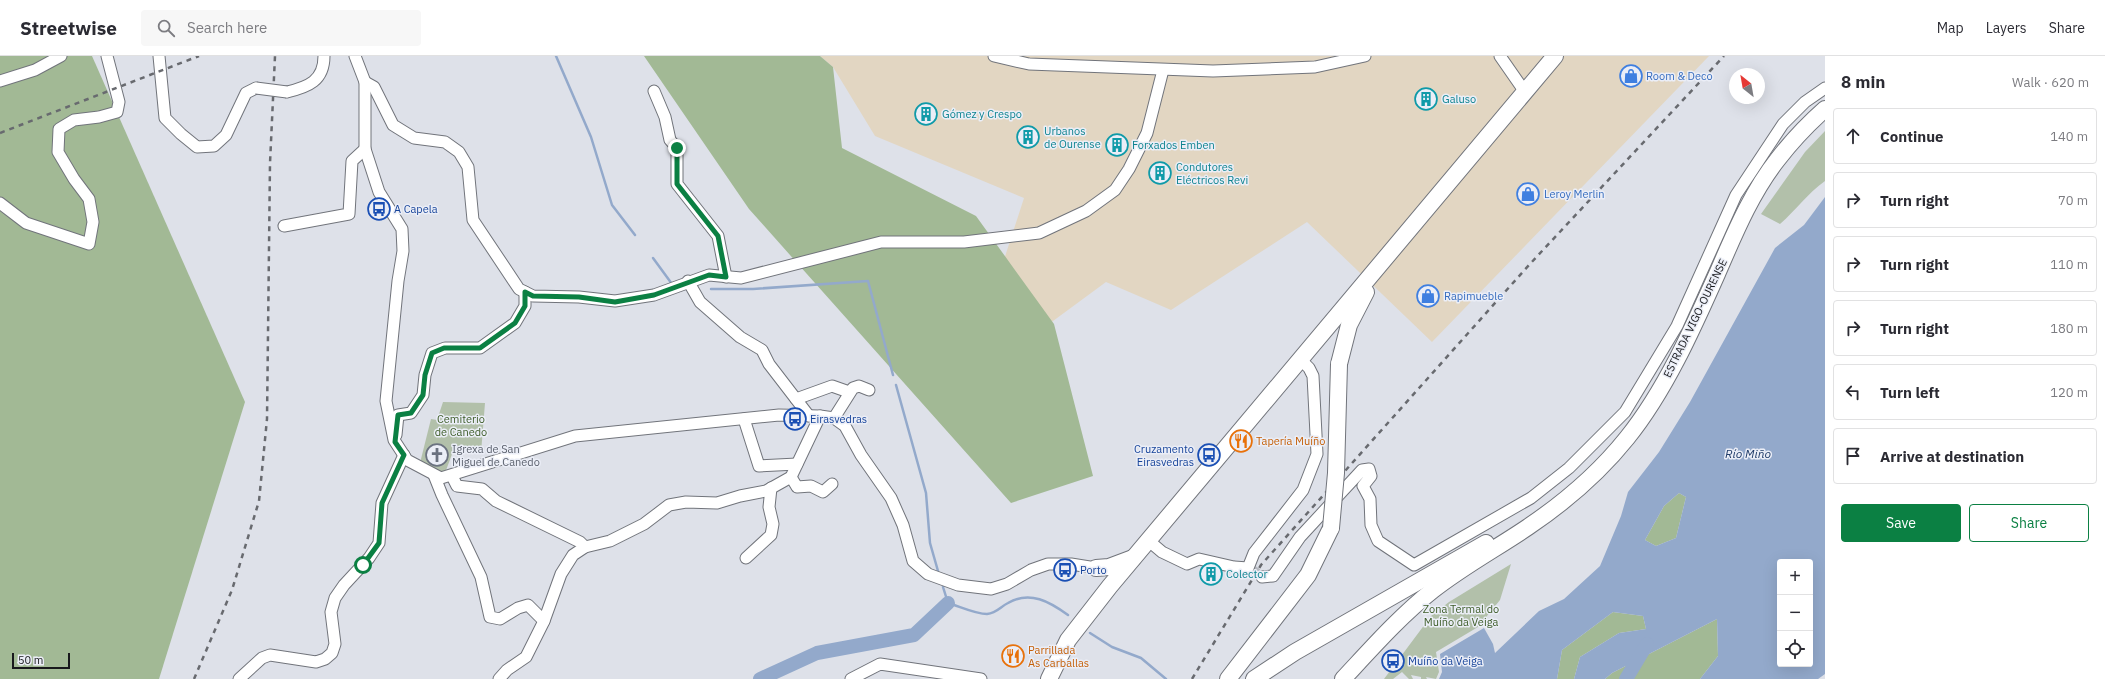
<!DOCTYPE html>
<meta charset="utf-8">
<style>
:root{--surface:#fff;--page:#f7f7f7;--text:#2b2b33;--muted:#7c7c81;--line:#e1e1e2;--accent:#0b8043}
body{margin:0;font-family:"IBM Plex Sans",sans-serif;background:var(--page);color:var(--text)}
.controls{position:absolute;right:12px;bottom:12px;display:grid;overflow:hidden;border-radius:4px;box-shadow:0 4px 16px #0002}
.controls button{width:36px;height:36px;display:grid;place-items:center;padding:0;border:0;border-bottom:1px solid var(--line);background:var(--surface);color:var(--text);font:20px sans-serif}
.compass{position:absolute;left:1729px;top:12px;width:36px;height:36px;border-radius:50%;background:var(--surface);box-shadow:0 4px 16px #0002;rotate:329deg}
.scale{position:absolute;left:12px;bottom:10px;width:58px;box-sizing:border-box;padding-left:4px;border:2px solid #18191c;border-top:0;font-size:11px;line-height:14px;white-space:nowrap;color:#18191c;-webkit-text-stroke:3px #ebeef7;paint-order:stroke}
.stop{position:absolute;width:12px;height:12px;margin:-9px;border:3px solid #0b8043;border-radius:50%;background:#fff}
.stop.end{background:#0b8043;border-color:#fff;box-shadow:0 1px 4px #0008}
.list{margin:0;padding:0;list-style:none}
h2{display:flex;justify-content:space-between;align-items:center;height:52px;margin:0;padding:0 16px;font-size:17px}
h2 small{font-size:13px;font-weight:400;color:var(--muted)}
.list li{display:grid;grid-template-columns:26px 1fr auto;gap:12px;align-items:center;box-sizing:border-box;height:56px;margin:0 8px 8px;padding:0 8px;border:1px solid var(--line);border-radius:4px}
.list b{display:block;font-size:15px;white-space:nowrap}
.list em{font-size:13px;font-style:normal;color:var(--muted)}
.actions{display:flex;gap:8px;padding:12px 16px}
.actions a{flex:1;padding:9px 0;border:1px solid var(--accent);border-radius:4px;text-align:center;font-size:14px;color:var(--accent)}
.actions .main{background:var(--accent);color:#fff}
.icon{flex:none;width:22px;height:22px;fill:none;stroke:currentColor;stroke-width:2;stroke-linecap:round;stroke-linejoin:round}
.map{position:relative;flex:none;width:1825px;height:623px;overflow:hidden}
header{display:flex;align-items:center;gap:24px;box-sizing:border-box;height:56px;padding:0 20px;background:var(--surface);border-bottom:1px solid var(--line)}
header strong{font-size:19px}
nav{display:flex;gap:22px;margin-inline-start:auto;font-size:14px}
.search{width:280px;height:36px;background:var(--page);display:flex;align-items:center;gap:10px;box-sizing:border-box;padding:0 14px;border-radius:4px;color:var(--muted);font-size:15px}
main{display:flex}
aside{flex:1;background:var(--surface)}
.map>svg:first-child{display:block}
.industrial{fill:#e2d6c2}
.green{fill:#b2c0aa}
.forest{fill:#a2b995}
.water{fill:#93a9cb;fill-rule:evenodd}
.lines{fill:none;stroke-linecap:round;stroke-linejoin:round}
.stream{stroke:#93a9cb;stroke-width:2.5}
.river{stroke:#93a9cb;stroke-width:14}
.minor-tunnel{stroke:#b6b9c0;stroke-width:11;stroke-dasharray:11 5.5;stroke-linecap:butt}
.minor-casing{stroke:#71747b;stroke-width:13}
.highway-casing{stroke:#71747b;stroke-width:18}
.minor{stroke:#fff;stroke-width:11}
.highway{stroke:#fff;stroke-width:16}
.rail{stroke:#686a6f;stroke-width:2.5;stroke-dasharray:5 5;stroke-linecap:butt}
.minor-bridge-casing{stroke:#71747b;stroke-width:13;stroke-linecap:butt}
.highway-bridge-casing{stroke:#71747b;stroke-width:18;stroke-linecap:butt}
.minor-bridge{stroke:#fff;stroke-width:11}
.highway-bridge{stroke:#fff;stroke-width:16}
.route{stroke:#0b8043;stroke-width:5}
.labels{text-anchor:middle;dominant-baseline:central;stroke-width:3;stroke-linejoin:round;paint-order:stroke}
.shop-label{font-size:11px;fill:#366cbe;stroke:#ebeef7;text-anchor:start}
.culture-label{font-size:11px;fill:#0d838f;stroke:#ebeef7;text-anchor:start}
.transit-label{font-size:11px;fill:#164399;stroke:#ebeef7;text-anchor:start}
.street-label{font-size:11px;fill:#18191c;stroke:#ebeef7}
.park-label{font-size:11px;fill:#3c5b27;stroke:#ebeef7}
.food-label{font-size:11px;fill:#c56008;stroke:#ebeef7;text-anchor:start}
.worship-label{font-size:11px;fill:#5b616d;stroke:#ebeef7;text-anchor:start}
.water-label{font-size:12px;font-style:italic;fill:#1f3b68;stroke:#ebeef7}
</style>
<header>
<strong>Streetwise</strong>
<div class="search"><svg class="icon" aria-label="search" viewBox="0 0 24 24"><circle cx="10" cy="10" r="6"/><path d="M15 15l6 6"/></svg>Search here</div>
<nav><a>Map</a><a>Layers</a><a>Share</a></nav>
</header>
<main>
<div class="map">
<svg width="1825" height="623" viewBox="0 0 1825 623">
<rect width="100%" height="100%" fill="#dee1e9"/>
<!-- industrial -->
<path class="industrial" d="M 820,0 L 1709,0 L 1432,286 L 1307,166 L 1171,254 L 1106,226 L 1034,279 L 988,253 L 1024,142 L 875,80 L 833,11 Z"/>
<!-- green -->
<g class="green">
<path d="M 1825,75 L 1825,125 C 1808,137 1796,154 1780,168 L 1761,158 L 1805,96 Z"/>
<path d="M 443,346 L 485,347 L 481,397 L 455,390 L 445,417 L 420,407 L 431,363 L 437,364 Z"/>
<path d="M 1511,508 L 1500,544 L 1478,571 L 1436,596 L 1439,616 L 1436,623 L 1426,621 L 1427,623 L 1421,623 L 1421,621 L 1411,619 L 1413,623 L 1409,623 L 1402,616 L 1393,623 L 1384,623 L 1431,560 L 1449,546 Z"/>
</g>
<!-- forest -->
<g class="forest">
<path d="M 0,0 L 92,0 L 245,346 L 159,623 L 0,623 Z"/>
<path d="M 644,0 L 820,0 L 833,11 L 842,92 L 976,160 L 1054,268 L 1093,420 L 1011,447 L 749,153 Z"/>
<path d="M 1679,437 L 1686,441 L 1676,482 L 1656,490 L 1645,484 L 1664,450 Z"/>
<path d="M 1613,556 L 1643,560 L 1646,573 L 1619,577 L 1580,601 L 1574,623 L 1557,623 L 1562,594 Z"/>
<path d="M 1717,563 L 1718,600 L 1700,623 L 1605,623 L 1612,617 Z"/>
</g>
<!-- water -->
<path class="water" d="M 1825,141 L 1825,618 L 1818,623 L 1700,623 L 1718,600 L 1717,563 L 1612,617 L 1605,623 L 1574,623 L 1580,601 L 1619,577 L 1646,573 L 1643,560 L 1613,556 L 1562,594 L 1557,623 L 1439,623 L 1442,616 L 1440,598 L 1484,572 L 1493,588 L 1495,597 L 1539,555 L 1564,543 L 1600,510 L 1621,460 L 1628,436 L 1659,396 L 1690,346 L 1775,192 L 1804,169 ZM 1679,437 L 1686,441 L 1676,482 L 1656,490 L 1645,484 L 1664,450 ZM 1780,506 L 1810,506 L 1810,608 L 1780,608 Z"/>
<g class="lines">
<!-- stream -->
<g class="stream">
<path d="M 556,0 L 591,81 L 612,149 L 635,179"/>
<path d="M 653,202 L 672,228"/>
<path d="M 711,233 L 753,233 L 868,225 L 893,319"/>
<path d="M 896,329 L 926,437 L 930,487 L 938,515"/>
<path d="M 943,531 L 948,547 C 959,550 975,558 987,558 C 997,557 1000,551 1008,547 C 1030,534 1050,546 1068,559"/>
<path d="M 1090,577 L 1112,591 L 1141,602 L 1166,623"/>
</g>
<!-- river -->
<g class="river">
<path d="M 760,623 L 817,597 L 914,579 L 948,547"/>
<path d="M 1626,623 L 1647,588"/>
</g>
<!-- minor-tunnel -->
<path class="minor-tunnel" d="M 1248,512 L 1262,521"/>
<!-- minor casing -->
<g class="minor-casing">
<g id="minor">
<path d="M 159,0 L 165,62 L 181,78 L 197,91 L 214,90 L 226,79 L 246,37 L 256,32"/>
<path d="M 355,0 L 365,26 L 365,93 L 379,136 L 402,173 L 403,195 L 398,225 L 386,345 L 394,384 L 407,404 L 441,422 L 575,380 L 779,359 L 820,360 L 834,362 L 845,370 L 861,399 L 891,442 L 903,469 L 913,505 L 928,518 L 958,529 L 991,533 L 1007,528 L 1031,514 L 1048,508 L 1071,508 L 1096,512"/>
<path d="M 994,0 L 1029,8 L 1213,15 L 1315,11 L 1365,0"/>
<path d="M 1500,0 L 1525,36"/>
<path d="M 0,25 L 35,14 L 61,0"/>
<path d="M 365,26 L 374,31 L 393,69 L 414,82 L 445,86 L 459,96 L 468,111 L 473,164 L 519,233 L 533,240 L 579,241 L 615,245 L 654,239 L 709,219 L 741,222 L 881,186 L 964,186 L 1039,177 L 1086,155 L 1115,134 L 1129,113 L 1147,77 L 1163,14"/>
<path d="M 654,35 L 665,61 L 670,84 L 677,92 L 677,128 L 718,180 L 726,221"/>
<path d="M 287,36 C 308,31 324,25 324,0"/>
<path d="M 0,147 L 26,167 L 89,188 L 93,166 L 89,143 L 74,123 L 58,96 L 59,73 L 74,64 L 99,61 L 117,56 L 119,46 L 107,0"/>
<path d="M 284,170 L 349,158 L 352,105 L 365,93"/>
<path d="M 688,225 L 700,246 L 740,281 L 762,294 L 769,308 L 809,360"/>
<path d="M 796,343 L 832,330 L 849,336"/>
<path d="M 834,362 L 853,332 L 859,330 L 869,334"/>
<path d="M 744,363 L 759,410 L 797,408"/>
<path d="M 396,379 L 398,359 L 411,357 L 423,339 L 425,319 L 432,297 L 445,292 L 480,292 L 515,267 L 525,250 L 525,236"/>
<path d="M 434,419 L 442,439 L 481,521 L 490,561 L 500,563 L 518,552 L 528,549 L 544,565"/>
<path d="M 452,420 L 457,430 L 482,433 L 496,445 L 580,486 L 585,491"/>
<path d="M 791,421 L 797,431 L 811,430 L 823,436 L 832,428"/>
<path d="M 1149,485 L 1162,496 L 1187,508 L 1199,503 L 1234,511 L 1248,512 L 1254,497 L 1303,434 L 1317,398 L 1313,320 L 1309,312 L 1301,304"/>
<path d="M 746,502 L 771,479 L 773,468 L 769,451 L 771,432"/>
<path d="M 1262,521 L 1273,520 L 1300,481 L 1362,414 L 1369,413 L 1371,420 L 1363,430 L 1370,443 L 1371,469 L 1378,485 L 1414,509 L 1531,442 L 1569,412 L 1625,356 L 1677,270 L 1736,139 L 1783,68 L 1805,46 L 1825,32"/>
<path d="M 239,623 L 262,602 L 270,599 L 316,606 L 325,603 L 332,597 L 335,588 L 331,556 L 335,542 L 344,529 L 369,502 L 379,487 L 382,447 L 404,399"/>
<path d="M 499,623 L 507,614 L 526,601 L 544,565 L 561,518 L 573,499 L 585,491 L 610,485 L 644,468 L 669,449 L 686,446 L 717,447 L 740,440 L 766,435 L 791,421 L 820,360"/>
<path d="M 851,623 L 880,608 L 981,623"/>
</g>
</g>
<!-- highway casing -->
<g class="highway-casing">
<g id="highway">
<path d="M 1339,308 L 1349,269 L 1366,236"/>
<path d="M 1096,512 L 1109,511 L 1133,502"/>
<path d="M 1049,623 L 1068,584 L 1110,530 L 1555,0"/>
<path d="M 1228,623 L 1308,519 L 1331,472"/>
<path d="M 1254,623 L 1295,596 L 1486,487"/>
<path d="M 1343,623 C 1371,593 1400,560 1433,534 C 1462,511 1497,492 1528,471 C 1565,446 1599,417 1627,382 C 1665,335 1693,272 1717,218 C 1734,179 1751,137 1778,103 C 1792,85 1808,68 1825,53"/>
</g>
</g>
<!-- minor -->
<use href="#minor" class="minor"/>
<!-- highway -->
<use href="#highway" class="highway"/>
<!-- rail -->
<g class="rail">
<path d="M 0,77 L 199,0"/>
<path d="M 194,623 L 232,534 L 259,445 L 267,363 L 270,107 L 275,0"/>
<path d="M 1192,623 L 1261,509 L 1529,209 L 1724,0"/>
</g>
<!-- minor-bridge casing -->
<g class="minor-bridge-casing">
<path id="minor-bridge" d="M 256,32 L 287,36"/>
</g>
<!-- highway-bridge casing -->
<g class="highway-bridge-casing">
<path id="highway-bridge" d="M 1331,472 L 1336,417 L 1339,308"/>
</g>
<!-- minor-bridge -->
<use href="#minor-bridge" class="minor-bridge"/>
<!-- highway-bridge -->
<use href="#highway-bridge" class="highway-bridge"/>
</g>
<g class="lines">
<!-- route -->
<path class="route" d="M 363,509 L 379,487 L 382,447 L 404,399 L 395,386 L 398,359 L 411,357 L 423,339 L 425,319 L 432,297 L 444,292 L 480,292 L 515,267 L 525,250 L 525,236 L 533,240 L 579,241 L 615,246 L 654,239 L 709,219 L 726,221 L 718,180 L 677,128 L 677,92"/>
</g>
<!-- icons -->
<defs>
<g id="shop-ring" transform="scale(1.15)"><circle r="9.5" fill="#ebeef7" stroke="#3f7fe0" stroke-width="1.5"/><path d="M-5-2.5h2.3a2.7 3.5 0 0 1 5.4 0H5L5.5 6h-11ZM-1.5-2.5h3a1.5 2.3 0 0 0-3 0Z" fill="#3f7fe0"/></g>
<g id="building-ring" transform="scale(1.15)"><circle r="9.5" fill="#ebeef7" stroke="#0f9aa8" stroke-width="1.5"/><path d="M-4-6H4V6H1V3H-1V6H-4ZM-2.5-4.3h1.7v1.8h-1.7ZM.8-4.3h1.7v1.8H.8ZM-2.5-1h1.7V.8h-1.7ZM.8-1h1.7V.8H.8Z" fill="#0f9aa8"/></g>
<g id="bus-ring" transform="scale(1.15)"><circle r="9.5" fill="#ebeef7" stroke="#1a4fb4" stroke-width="1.5"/><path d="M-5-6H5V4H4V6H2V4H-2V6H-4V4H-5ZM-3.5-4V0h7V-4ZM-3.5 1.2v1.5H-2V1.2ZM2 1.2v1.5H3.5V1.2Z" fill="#1a4fb4"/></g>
<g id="restaurant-ring" transform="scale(1.15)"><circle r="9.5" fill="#ebeef7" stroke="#e8710a" stroke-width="1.5"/><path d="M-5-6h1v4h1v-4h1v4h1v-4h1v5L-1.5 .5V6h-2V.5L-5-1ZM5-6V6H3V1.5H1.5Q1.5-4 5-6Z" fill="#e8710a"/></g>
<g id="church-ring" transform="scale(1.15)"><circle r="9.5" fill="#ebeef7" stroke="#6b7280" stroke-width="1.5"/><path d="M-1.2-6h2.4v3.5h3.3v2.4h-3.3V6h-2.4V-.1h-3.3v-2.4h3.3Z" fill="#6b7280"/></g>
</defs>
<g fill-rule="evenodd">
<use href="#shop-ring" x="1631" y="20"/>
<use href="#building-ring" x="1426" y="43"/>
<use href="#building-ring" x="926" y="58"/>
<use href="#building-ring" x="1028" y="81"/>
<use href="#building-ring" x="1117" y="89"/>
<use href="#building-ring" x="1160" y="117"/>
<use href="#shop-ring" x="1528" y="138"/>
<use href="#bus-ring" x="379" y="153"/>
<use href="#shop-ring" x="1428" y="240"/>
<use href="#bus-ring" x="795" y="363"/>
<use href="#restaurant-ring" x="1241" y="385"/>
<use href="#church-ring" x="437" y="399"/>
<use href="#bus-ring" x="1209" y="399"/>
<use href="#bus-ring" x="1065" y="514"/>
<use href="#building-ring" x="1211" y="518"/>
<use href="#restaurant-ring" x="1013" y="600"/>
<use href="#bus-ring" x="1393" y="605"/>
</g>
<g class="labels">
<!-- shop labels -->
<g class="shop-label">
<text x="1646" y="20">Room &amp; Deco</text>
<text x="1544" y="138">Leroy Merlin</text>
<text x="1444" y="240">Rapimueble</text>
</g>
<!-- culture labels -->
<g class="culture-label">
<text x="1442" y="43">Galuso</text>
<text x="942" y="58">Gómez y Crespo</text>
<text x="1044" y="75">Urbanos<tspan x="1044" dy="13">de Ourense</tspan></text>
<text x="1132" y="89">Forxados Emben</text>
<text x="1176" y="111">Condutores<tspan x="1176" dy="13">Eléctricos Revi</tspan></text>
<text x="1226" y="518">Colector</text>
</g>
<!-- transit labels -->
<g class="transit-label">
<text x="394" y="153">A Capela</text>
<text x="810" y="363">Eirasvedras</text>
<text x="1194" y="393" text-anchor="end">Cruzamento<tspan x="1194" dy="13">Eirasvedras</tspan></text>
<text x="1080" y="514">Porto</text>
<text x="1408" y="605">Muíño da Veiga</text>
</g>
<!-- street labels -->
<g class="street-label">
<text transform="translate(1695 262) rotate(-64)">ESTRADA VIGO-OURENSE</text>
</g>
<!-- park labels -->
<g class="park-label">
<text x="461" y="363">Cemiterio<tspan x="461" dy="13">de Canedo</tspan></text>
<text x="1461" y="553">Zona Termal do<tspan x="1461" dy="13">Muíño da Veiga</tspan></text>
</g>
<!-- food labels -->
<g class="food-label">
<text x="1256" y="385">Tapería Muíño</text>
<text x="1028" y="594">Parrillada<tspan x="1028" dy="13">As Carballas</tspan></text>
</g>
<!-- worship labels -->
<g class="worship-label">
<text x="452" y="393">Igrexa de San<tspan x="452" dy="13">Miguel de Canedo</tspan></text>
</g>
<!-- water labels -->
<g class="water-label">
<text x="1748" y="397">Río Miño</text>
</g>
</g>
</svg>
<div class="controls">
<button>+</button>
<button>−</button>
<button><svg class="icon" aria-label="locate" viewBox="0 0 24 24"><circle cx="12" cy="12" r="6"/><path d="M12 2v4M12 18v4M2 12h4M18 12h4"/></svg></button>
</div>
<svg class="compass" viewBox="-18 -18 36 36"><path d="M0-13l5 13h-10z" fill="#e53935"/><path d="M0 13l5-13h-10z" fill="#7c7c81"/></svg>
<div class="scale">50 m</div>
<div class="stop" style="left:363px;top:509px"></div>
<div class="stop end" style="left:677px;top:92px"></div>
</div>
<aside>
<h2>8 min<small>Walk · 620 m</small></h2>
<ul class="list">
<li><svg class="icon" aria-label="ahead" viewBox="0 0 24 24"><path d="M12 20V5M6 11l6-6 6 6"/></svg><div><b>Continue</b></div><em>140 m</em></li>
<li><svg class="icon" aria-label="right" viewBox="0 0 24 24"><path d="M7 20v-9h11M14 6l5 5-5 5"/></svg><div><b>Turn right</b></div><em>70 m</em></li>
<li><svg class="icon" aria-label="right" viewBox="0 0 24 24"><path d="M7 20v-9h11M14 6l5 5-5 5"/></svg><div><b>Turn right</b></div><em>110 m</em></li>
<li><svg class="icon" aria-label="right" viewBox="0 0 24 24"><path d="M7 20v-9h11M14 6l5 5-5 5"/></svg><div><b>Turn right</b></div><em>180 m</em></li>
<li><svg class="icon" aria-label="left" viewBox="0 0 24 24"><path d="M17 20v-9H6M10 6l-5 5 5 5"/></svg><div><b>Turn left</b></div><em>120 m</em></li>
<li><svg class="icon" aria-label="arrive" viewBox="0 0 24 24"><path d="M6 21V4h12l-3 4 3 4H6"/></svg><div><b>Arrive at destination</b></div></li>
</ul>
<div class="actions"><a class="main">Save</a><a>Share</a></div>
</aside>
</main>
